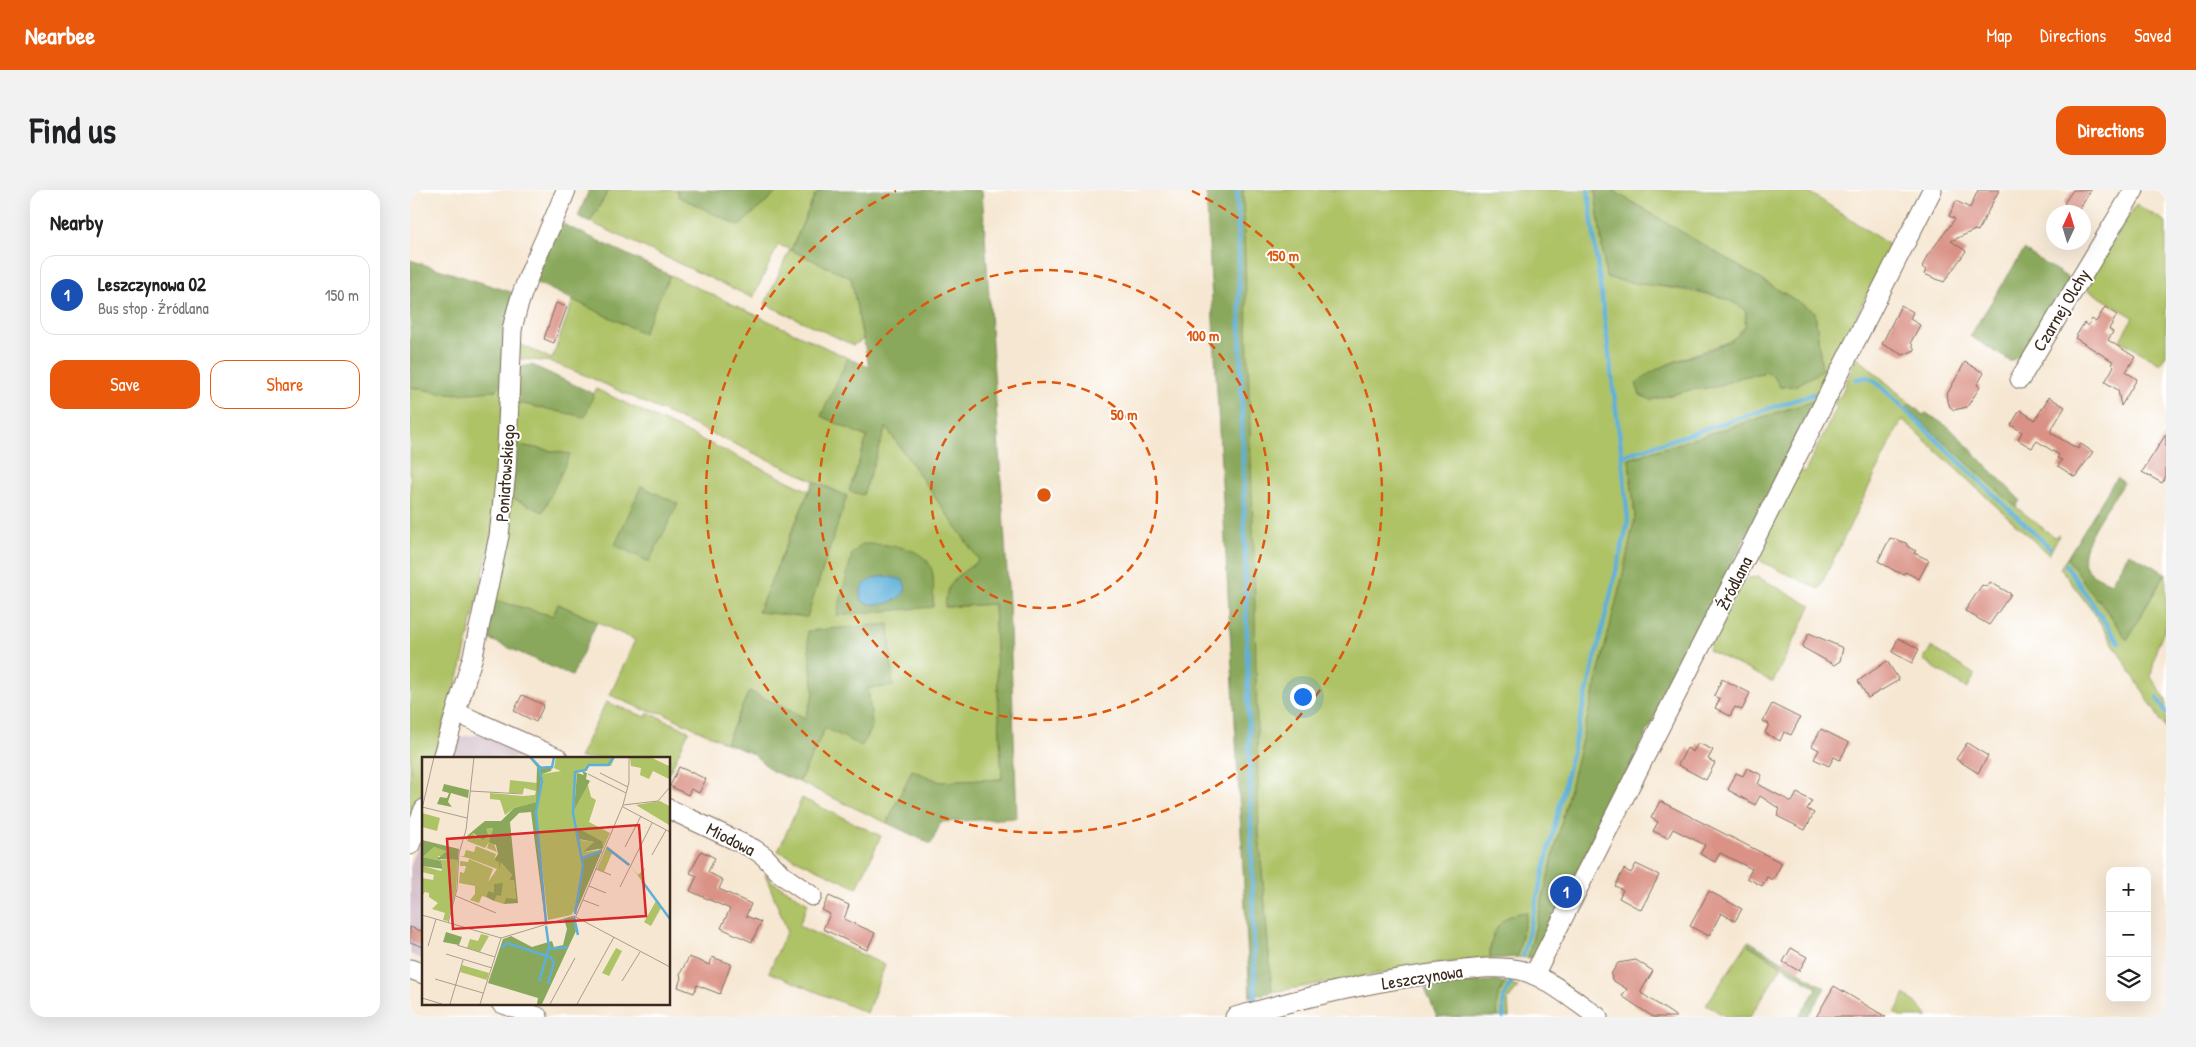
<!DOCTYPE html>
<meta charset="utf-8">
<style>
:root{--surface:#fff;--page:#f2f2f2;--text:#202124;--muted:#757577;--line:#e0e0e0;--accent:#ea580c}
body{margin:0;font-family:"Patrick Hand",sans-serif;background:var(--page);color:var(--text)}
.controls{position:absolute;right:15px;bottom:15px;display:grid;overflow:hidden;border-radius:10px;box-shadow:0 5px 20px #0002}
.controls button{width:45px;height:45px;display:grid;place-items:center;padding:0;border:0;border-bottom:1px solid var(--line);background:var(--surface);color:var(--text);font:25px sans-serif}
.compass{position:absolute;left:1636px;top:15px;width:45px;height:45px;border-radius:50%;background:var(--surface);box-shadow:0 5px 20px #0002;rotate:4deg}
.you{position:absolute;left:892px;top:506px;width:18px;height:18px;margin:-12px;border:4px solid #fff;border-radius:50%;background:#1a73e8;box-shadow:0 0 0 8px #1a73e833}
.badge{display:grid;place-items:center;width:32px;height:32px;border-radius:50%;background:var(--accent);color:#fff;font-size:16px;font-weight:700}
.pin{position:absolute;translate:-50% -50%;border:2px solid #fff;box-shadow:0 1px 5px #0006}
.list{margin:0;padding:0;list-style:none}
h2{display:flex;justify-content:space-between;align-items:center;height:65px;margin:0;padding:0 20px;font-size:21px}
h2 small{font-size:16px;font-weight:400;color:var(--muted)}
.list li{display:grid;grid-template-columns:32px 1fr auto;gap:15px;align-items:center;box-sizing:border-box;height:80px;margin:0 10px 10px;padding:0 10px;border:1px solid var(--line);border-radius:15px}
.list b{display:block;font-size:19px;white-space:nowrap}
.list p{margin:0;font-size:16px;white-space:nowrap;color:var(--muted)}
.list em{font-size:16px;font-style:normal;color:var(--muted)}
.actions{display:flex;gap:10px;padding:15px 20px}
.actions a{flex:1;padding:11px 0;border:1px solid var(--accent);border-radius:15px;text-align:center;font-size:18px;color:var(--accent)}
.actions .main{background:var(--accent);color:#fff}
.icon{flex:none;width:28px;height:28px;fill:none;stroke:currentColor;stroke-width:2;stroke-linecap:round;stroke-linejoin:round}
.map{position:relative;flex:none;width:1756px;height:827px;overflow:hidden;border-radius:15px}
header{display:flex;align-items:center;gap:30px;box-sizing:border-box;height:70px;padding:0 25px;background:var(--accent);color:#fff}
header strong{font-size:24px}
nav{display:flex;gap:28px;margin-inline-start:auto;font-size:18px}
.intro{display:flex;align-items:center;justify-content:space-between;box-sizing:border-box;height:120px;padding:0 30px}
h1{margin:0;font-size:35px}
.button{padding:12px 22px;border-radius:15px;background:var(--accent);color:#fff;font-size:18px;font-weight:700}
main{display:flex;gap:30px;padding:0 30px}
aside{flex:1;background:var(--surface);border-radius:15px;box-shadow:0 5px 20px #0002}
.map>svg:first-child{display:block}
.industrial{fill:#d2bdc8}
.green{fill:#aec266;stroke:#747642;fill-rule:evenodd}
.forest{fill:#8aa85b;stroke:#62693c}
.water{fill:#5eb0d9;stroke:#4c6d7c}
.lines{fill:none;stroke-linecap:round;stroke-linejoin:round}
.stream{stroke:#5eb0d9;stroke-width:4.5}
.building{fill:#da9286}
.minor-casing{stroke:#7c6c5d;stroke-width:21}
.minor{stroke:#fff;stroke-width:19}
.ring{fill:none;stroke:#df570d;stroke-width:2.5;stroke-dasharray:9 6}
.labels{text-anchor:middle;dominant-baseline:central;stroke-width:4;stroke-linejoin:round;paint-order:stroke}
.street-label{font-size:18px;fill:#3b2a1e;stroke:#fff}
.inset-river{fill:none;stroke:#5eb0d9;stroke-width:2.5}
.inset-road{fill:none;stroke:#ab9b8a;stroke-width:1}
.view{fill:#d62828;fill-opacity:0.15;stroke:#d62828;stroke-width:2.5}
.inset-edge{fill:none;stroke:#3b2a1e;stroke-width:2.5}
.centre{fill:#df570d;stroke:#fff;stroke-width:2.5}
.ring-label{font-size:15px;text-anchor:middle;font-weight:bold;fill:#df570d;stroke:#fff;stroke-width:4;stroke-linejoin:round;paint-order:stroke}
</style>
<header>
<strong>Nearbee</strong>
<nav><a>Map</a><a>Directions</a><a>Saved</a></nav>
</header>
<div class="intro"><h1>Find us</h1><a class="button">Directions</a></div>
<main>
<aside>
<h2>Nearby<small></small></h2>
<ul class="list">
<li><span class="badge" style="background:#1a4fb4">1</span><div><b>Leszczynowa 02</b><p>Bus stop · Źródlana</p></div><em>150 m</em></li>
</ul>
<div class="actions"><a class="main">Save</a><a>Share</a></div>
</aside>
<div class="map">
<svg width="1756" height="827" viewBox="0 0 1756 827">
<rect width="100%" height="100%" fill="#fff"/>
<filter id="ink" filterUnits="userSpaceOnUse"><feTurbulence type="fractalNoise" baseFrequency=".02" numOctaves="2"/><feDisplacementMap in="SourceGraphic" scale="10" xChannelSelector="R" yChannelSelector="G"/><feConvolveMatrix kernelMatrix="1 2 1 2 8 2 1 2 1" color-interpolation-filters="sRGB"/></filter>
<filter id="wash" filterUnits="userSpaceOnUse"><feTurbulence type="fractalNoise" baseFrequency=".0096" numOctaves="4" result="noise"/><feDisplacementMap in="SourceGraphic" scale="20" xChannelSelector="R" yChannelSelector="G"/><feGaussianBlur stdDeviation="1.12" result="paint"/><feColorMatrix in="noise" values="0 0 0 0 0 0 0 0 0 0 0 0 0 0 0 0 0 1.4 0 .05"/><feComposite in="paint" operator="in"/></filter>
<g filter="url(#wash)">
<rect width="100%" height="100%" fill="#f6e7d2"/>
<!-- industrial -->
<g class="industrial">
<path d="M 72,544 L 125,568 L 39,568 L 47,547 Z"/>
<path d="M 14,638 L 14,770 L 0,764 L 0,677 Z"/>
</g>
<!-- green -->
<g class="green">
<path d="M 199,0 L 266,0 L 269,4 L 329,36 L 369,0 L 411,0 L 405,5 L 381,60 L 441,88 L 453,150 L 443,155 L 355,114 L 380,59 L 368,55 L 343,108 L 180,32 Z"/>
<path d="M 833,0 L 1185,0 L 1196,87 L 1307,106 L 1324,112 L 1336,121 L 1335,136 L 1323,150 L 1258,174 L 1241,210 L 1284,199 L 1305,197 L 1332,187 L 1357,182 L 1365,188 L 1370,197 L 1385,196 L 1412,180 L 1405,122 L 1202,0 L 1396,0 L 1481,56 L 1404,211 L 1219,269 L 1225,327 L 1214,380 L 1118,768 L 1107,767 L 1117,723 L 1090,734 L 1080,757 L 1080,769 L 1031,773 L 862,802 L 849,643 Z"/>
<path d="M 1726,14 L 1756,32 L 1756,165 L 1750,174 L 1710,150 L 1723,127 L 1675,98 Z"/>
<path d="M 260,85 L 438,168 L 412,226 L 457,247 L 440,300 L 453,304 L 476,237 L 569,370 L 543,390 L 535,417 L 584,414 L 592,589 L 530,592 L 502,580 L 477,633 L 389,592 L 415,538 L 452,555 L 462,535 L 458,498 L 483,496 L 478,435 L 397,441 L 404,503 L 395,528 L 339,501 L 316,553 L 253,523 L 232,519 L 200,505 L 225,450 L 149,414 L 143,426 L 84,410 L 98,306 L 159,264 L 103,254 L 103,212 L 184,204 L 186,199 L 399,301 L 348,422 L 437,306 L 177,186 L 141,172 L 105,168 L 105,152 L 142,169 L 163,110 L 233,143 ZM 517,370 L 523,385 L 522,417 Z"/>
<path d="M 1447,167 L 1500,213 L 1498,218 L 1606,317 L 1644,347 L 1649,345 L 1639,365 L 1492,229 L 1409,399 L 1352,372 L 1347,366 L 1356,343 L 1386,281 L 1395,282 L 1427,217 L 1424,215 L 1426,209 L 1430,207 Z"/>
<path d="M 94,193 L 84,336 L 52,474 L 24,568 L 14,568 L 14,597 L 0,636 L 0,197 C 32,203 64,208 94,193 Z"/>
<path d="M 1657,368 L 1717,449 L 1756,383 L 1756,436 L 1746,460 L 1741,487 L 1756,510 L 1756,539 L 1684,423 L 1650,378 Z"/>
<path d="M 1348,387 L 1401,416 L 1363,492 L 1298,460 L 1333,391 L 1338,388 Z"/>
<path d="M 1521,457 L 1565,485 L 1557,499 L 1513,470 Z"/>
<path d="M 196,512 L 236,527 L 238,523 L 242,524 L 279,541 L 259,583 L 259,568 L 169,568 Z"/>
<path d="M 392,608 L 471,646 L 447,698 L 368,661 Z"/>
<path d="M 355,684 L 363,692 L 398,713 L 389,736 L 475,775 L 457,823 L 359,782 L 377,740 Z"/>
<path d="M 1337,754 L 1372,776 L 1340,827 L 1317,827 L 1296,815 Z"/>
<path d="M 1095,793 L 1108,797 L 1098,810 L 1099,827 L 1088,827 C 1084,813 1088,805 1095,793 Z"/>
<path d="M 1495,804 L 1509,816 L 1518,827 L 1492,827 L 1485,823 Z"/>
</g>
<!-- forest -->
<g class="forest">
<path d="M 179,0 L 199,0 L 180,32 L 168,26 Z"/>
<path d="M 266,0 L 369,0 L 329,36 L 267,6 L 269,4 Z"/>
<path d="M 411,0 L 572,0 L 599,413 L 607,628 L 531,632 L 521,654 L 477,633 L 502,580 L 530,592 L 592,589 L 584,414 L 535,417 C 537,387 549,387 569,370 L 476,237 L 453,305 L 439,301 L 457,247 L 411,226 L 438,168 L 459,177 L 441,88 L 381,60 L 405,5 Z"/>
<path d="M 796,0 L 833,0 L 844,366 L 849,643 L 862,802 L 840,807 Z"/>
<path d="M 1185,0 L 1202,0 L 1405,122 L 1412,181 L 1385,196 L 1370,197 L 1365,188 L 1357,182 L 1332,187 L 1305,197 L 1284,199 L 1241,210 L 1230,205 L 1226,194 C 1252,169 1291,168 1321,150 C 1327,147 1331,141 1335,136 L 1336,121 C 1301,92 1240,101 1196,87 Z"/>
<path d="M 153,34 L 260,85 L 233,143 L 121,90 L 145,37 Z"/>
<path d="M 1614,60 L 1660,89 L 1613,165 L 1600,171 L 1560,146 Z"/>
<path d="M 0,70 L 104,103 L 94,193 L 84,201 L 49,204 L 31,203 L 0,197 Z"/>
<path d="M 122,175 L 184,204 L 175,227 L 103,212 L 104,178 Z"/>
<path d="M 1404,211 L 1155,705 L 1126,768 L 1118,768 L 1214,380 L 1225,327 L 1219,269 Z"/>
<path d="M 1500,213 L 1513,225 L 1516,223 L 1540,238 L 1610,310 L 1606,317 L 1497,218 Z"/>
<path d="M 103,254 L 160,264 L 133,322 L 98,306 Z"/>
<path d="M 1706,288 L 1714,292 C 1704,309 1669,352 1674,372 C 1677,384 1690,388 1701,393 L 1719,363 L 1755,383 L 1717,450 L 1690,410 L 1686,409 L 1657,368 Z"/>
<path d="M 403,292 L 437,306 L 397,427 L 348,422 Z"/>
<path d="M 231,296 L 268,314 L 239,372 L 205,355 Z"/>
<path d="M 452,354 C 476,354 520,355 523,386 C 524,396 523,407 523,417 L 427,425 L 442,364 Z"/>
<path d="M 84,410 L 143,426 L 148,414 L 187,432 L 162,486 L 77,448 Z"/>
<path d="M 479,434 L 483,496 L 458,498 L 462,535 L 452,556 L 415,538 L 389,592 L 362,581 L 343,564 L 316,553 L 339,501 L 395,528 L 404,503 L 397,441 Z"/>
<path d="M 1117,722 L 1107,767 L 1080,769 C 1080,743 1089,724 1117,722 Z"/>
<path d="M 1339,751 L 1415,798 L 1397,827 L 1389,827 L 1407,798 L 1337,754 Z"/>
<path d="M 1088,791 L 1095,793 C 1088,805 1084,813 1088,827 L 1027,827 L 1015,799 L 1050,792 Z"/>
</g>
<!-- water -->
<path class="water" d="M 476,386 L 493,390 L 496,398 C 492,414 463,419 451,410 C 447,394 462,387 476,386 Z"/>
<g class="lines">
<!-- stream -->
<g class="stream">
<path d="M 827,0 L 845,816"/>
<path d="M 1446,189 L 1457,187 L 1464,190 L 1640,358"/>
<path d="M 1212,266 L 1404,204"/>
<path d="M 1656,375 L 1709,453"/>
<path d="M 1747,507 L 1756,523"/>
<path d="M 1113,766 L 1218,332 L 1212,266 L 1178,0"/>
<path d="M 1093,827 L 1093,808 L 1101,792"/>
</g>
</g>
<g id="blocks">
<!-- building -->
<g class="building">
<path d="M 1568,0 L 1589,0 L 1568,41 L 1565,40 L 1541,51 L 1556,61 L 1534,92 L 1514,84 L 1516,80 L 1512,77 L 1517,66 L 1545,29 L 1539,26 L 1546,11 L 1560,18 Z"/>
<path d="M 1663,0 L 1681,0 L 1668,22 L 1654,13 Z"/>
<path d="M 146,113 L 157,117 L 144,153 L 134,149 Z"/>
<path d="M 1491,115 L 1503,122 L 1500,129 L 1510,135 L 1501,152 L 1505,160 L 1493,165 L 1472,154 Z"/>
<path d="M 1695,117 L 1707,125 L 1699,139 L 1703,142 L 1698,150 L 1725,167 L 1716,182 L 1727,189 L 1711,216 L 1708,200 L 1695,192 L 1704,176 L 1702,174 L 1704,172 L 1665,148 L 1674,133 L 1678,136 L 1682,129 L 1686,132 Z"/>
<path d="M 1555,172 L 1574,183 L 1567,195 L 1570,197 L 1557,217 L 1544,220 L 1540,217 L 1536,206 Z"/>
<path d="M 1639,207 L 1655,217 L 1641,240 L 1641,243 L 1668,259 L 1671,254 L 1683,262 L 1665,287 L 1648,276 L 1652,270 L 1647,268 L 1649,265 L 1627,251 L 1622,258 L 1608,250 L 1612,242 L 1601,235 L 1610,220 L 1625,230 Z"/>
<path d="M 1756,244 L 1756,286 L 1752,293 L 1732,282 Z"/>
<path d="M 1480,348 L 1496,353 L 1498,357 L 1506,361 L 1504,363 L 1519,370 L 1509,389 L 1495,382 L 1494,384 L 1485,381 L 1468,371 Z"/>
<path d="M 1580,392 L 1601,404 L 1579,435 L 1555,421 L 1572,395 L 1577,397 Z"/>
<path d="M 1399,443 L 1433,458 L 1430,471 L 1424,475 L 1392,457 Z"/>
<path d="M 1488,448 L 1509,459 L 1502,473 L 1482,462 Z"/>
<path d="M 1477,471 L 1489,490 L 1458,508 L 1448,491 Z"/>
<path d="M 1312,489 L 1340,503 L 1332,520 L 1325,517 L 1320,526 L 1305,518 L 1310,509 L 1304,506 Z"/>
<path d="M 112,505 L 134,515 L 126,532 L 104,521 Z"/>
<path d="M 1362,514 L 1390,528 L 1381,545 L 1374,542 L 1370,551 L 1355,543 L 1359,534 L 1353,531 Z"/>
<path d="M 1411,539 L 1439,553 L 1430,570 L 1424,567 L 1419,576 L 1404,569 L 1409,560 L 1402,556 Z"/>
<path d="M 1288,553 L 1303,560 L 1298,569 L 1305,573 L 1296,590 L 1268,575 L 1277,558 L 1283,562 Z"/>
<path d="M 1557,553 L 1578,566 L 1568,583 L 1546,569 Z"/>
<path d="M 269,577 L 296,589 L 289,603 L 281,599 L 278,605 L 260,596 Z"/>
<path d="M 1337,578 L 1352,585 L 1348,594 L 1374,608 L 1382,612 L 1387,603 L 1402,611 L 1397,619 L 1404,623 L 1395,640 L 1367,626 L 1370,619 L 1350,606 L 1345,615 L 1318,600 L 1326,583 L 1333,586 Z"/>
<path d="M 1250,611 L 1372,673 L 1363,690 L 1357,687 L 1352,696 L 1337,688 L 1342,679 L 1310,663 L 1305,672 L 1290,664 L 1295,655 L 1263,639 L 1258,648 L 1243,641 L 1248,632 L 1241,628 Z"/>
<path d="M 291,661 L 305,668 L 298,682 L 313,690 L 309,699 L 341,714 L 336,726 L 351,732 L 342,752 L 311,738 L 320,719 L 280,701 L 287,686 L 280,683 Z"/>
<path d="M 1226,674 L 1249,685 L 1231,720 L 1209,708 L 1213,700 L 1205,696 L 1214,679 L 1221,683 Z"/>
<path d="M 1299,701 L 1332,719 L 1325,731 L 1311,723 L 1299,746 L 1280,736 Z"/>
<path d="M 419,706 L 439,715 L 434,729 L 465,743 L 457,760 L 413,739 L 420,724 L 412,720 Z"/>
<path d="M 0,737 L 14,742 L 14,757 L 0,752 Z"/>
<path d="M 1381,758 L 1397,767 L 1389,781 L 1373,772 Z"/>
<path d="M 279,767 L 300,775 L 302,767 L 321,774 L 310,804 L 287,795 L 284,803 L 268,797 L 271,788 L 270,784 Z"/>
<path d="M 1226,770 L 1243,781 L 1231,801 L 1231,803 L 1267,827 L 1243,827 L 1212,806 L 1217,799 L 1202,790 L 1201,784 L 1208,773 Z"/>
<path d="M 1424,796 L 1476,827 L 1406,827 Z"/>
</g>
</g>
</g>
<g filter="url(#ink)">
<use href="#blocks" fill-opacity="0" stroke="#7c6c5d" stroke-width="1"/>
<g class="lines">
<!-- minor casing -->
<g class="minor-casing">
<g id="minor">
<path d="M 1610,189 L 1724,0"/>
<path d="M 47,523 L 148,568"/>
<path d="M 32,568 L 63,466 L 89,346 L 96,282 L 102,140 C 112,90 138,47 156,0"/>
<path d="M 259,619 L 344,659 L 354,666 L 372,685 L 402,706"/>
<path d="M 0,655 L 14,619"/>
<path d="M 0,779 L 14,784"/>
<path d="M 1124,785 L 1522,0"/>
<path d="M 91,813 L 128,827"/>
<path d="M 825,827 C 895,807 966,790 1038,782 C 1061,779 1087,775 1110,780 C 1136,786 1166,812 1188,827"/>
</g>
</g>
<!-- minor -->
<use href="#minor" class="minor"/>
</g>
</g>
<!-- distance rings -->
<g class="ring">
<circle cx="634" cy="305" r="113"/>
<circle cx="634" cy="305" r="225"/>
<path d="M782 1A338 338 0 1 1 486 1"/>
</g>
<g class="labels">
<!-- street labels -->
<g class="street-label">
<text transform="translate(1651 120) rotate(-59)">Czarnej Olchy</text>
<text transform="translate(95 283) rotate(-86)">Poniatowskiego</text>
<text transform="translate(1324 393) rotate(-63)">Źródlana</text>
<text transform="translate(321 649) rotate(27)">Miodowa</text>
<text transform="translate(1012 787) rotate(-9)">Leszczynowa</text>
</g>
</g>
<!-- overview -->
<g transform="translate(12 567)">
<rect width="248" height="248" fill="#f6e7d2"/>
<path d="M 134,0 L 193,0 L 189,9 L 167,9 L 165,14 L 155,15 L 152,53 L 155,42 L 166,28 L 169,40 L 174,43 L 167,65 L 188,76 L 180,94 L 161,102 L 153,157 L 153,153 L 149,158 L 126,163 L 114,56 L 120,17 L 139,14 L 132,11 ZM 155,72 L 180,84 L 177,93 L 163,95 L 172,85 L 159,83 ZM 208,0 L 228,0 L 247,9 L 247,22 L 231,14 L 227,22 L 218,18 L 219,11 L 209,9 ZM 88,23 L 115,26 L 114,45 L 92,51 L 83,58 L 78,43 L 68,42 L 68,36 L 101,39 L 113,38 L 114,34 L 102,31 L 101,36 L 87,36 ZM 238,44 L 247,49 L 247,68 L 214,48 ZM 0,56 L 18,61 L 15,74 L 0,70 ZM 60,66 L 51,76 L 55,81 L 64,72 L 71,71 L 69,79 L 75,95 L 65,91 L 67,85 L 63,91 L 45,84 L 50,75 ZM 54,89 L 74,97 L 72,103 L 79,104 L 90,118 L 87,123 L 92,123 L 94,142 L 85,142 L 82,147 L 72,144 L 75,137 L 78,139 L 73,134 L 72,137 L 66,134 L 64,140 L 60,139 L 57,146 L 48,143 L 53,137 L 53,129 L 37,126 L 38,115 L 42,116 L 44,109 L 38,109 L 38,104 L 46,105 L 47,102 L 71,112 L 66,125 L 75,112 L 46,101 L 38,99 L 42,99 L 44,93 L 52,95 ZM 185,89 L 208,107 L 207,109 L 190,96 L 182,115 L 175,112 ZM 12,90 L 25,93 L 22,99 L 16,99 L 19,103 L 36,103 L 34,133 L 26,164 L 21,163 L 23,156 L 10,152 L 16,146 L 7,140 L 7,136 L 3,135 L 0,139 L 0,121 L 11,123 L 12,118 L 0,115 L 1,109 L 19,114 L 21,111 L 19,104 L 1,100 ZM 209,109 L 216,118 L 223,111 L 220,122 L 247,163 L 239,151 L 229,169 L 222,165 L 234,144 ZM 59,177 L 67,179 L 58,195 L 45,191 L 48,182 L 56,184 ZM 194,191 L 200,194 L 187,219 L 180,216 ZM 40,208 L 67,216 L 65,223 L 38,215 Z" fill="#aec266" fill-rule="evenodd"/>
<path d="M 107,0 L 120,10 L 129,9 L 133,0 L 129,14 L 120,17 L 114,56 L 123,164 L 109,55 L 97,56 L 88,65 L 96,146 L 82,147 L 84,141 L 94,142 L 92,123 L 87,123 L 90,118 L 79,105 L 77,112 L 77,105 L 72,103 L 76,97 L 74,88 L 67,85 L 71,71 L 64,72 L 66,78 L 61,83 L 51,76 L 44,83 L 45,79 L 63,64 L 79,64 L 92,51 L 114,45 L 115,10 ZM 160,14 L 165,16 L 164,22 L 168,24 L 152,53 L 155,16 L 162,18 ZM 22,27 L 47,33 L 46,41 L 29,36 L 26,45 L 30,50 L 15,47 L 18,40 L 25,41 L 27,36 L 20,34 ZM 155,71 L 180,84 L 181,91 L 161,95 L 172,85 L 157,82 ZM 0,83 L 37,92 L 36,103 L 15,102 L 25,94 L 12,90 L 1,100 L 19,104 L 21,112 L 0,109 ZM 180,94 L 153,157 L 161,102 ZM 81,126 L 79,139 L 75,138 L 72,144 L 64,140 L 66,134 L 72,136 L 72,127 ZM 151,160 L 154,174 L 120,247 L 115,247 L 116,241 L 66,226 L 81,182 L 89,179 L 110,190 L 130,184 L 132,190 L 141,188 L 145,172 L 142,162 ZM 24,175 L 40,180 L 37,188 L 21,185 Z" fill="#8aa85b"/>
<path class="inset-river" d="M 108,0 L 116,8 L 120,24 L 114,55 L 124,165M 116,11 L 130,10 L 132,0M 185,91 L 207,108M 160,101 L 180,94M 220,124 L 248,162M 153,157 L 161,109 L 151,56 L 153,15 L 163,13 L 167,8 L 186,8 L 192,0M 152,160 L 156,178M 80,191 L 85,186 L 128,200 L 132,205 L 126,227M 127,192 L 146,190M 117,225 L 127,190 L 124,169"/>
<path class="inset-road" d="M 178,16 L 206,30M 166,17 L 204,36M 48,34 L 101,37M 201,48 L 236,44 L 248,30M 0,50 L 45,61M 201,50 L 248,75M 0,52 L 12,0M 203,90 L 219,59M 230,98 L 244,73M 174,112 L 189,118M 167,129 L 184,136M 198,130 L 230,66M 34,139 L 74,156M 161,143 L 177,149M 0,158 L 79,181 L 152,159 L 248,210M 154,159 L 201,48 L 207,25 L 207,0M 26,166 L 35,132 L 37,96 L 44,73 L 52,0M 35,188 L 73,200M 6,189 L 14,162M 24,197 L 70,211M 13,222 L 61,236M 200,224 L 218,195M 0,241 L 20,247M 28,247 L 41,203M 58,247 L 79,181M 128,247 L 153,201M 155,247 L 192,180"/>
<path class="view" d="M 217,68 L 224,159 L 31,172 L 25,82 Z"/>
<rect width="248" height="248" class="inset-edge"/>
</g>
<circle cx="634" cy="305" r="8" class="centre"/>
<g class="ring-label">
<text x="873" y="71">150 m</text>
<text x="793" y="151">100 m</text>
<text x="714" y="230">50 m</text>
</g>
</svg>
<div class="controls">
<button>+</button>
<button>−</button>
<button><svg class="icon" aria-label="layers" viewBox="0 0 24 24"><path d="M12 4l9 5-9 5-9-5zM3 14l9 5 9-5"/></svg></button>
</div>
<svg class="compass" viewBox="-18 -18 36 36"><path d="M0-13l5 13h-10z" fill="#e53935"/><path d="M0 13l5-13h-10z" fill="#757577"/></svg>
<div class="you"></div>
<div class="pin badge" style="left:1156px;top:702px;background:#1a4fb4">1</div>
</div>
</main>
